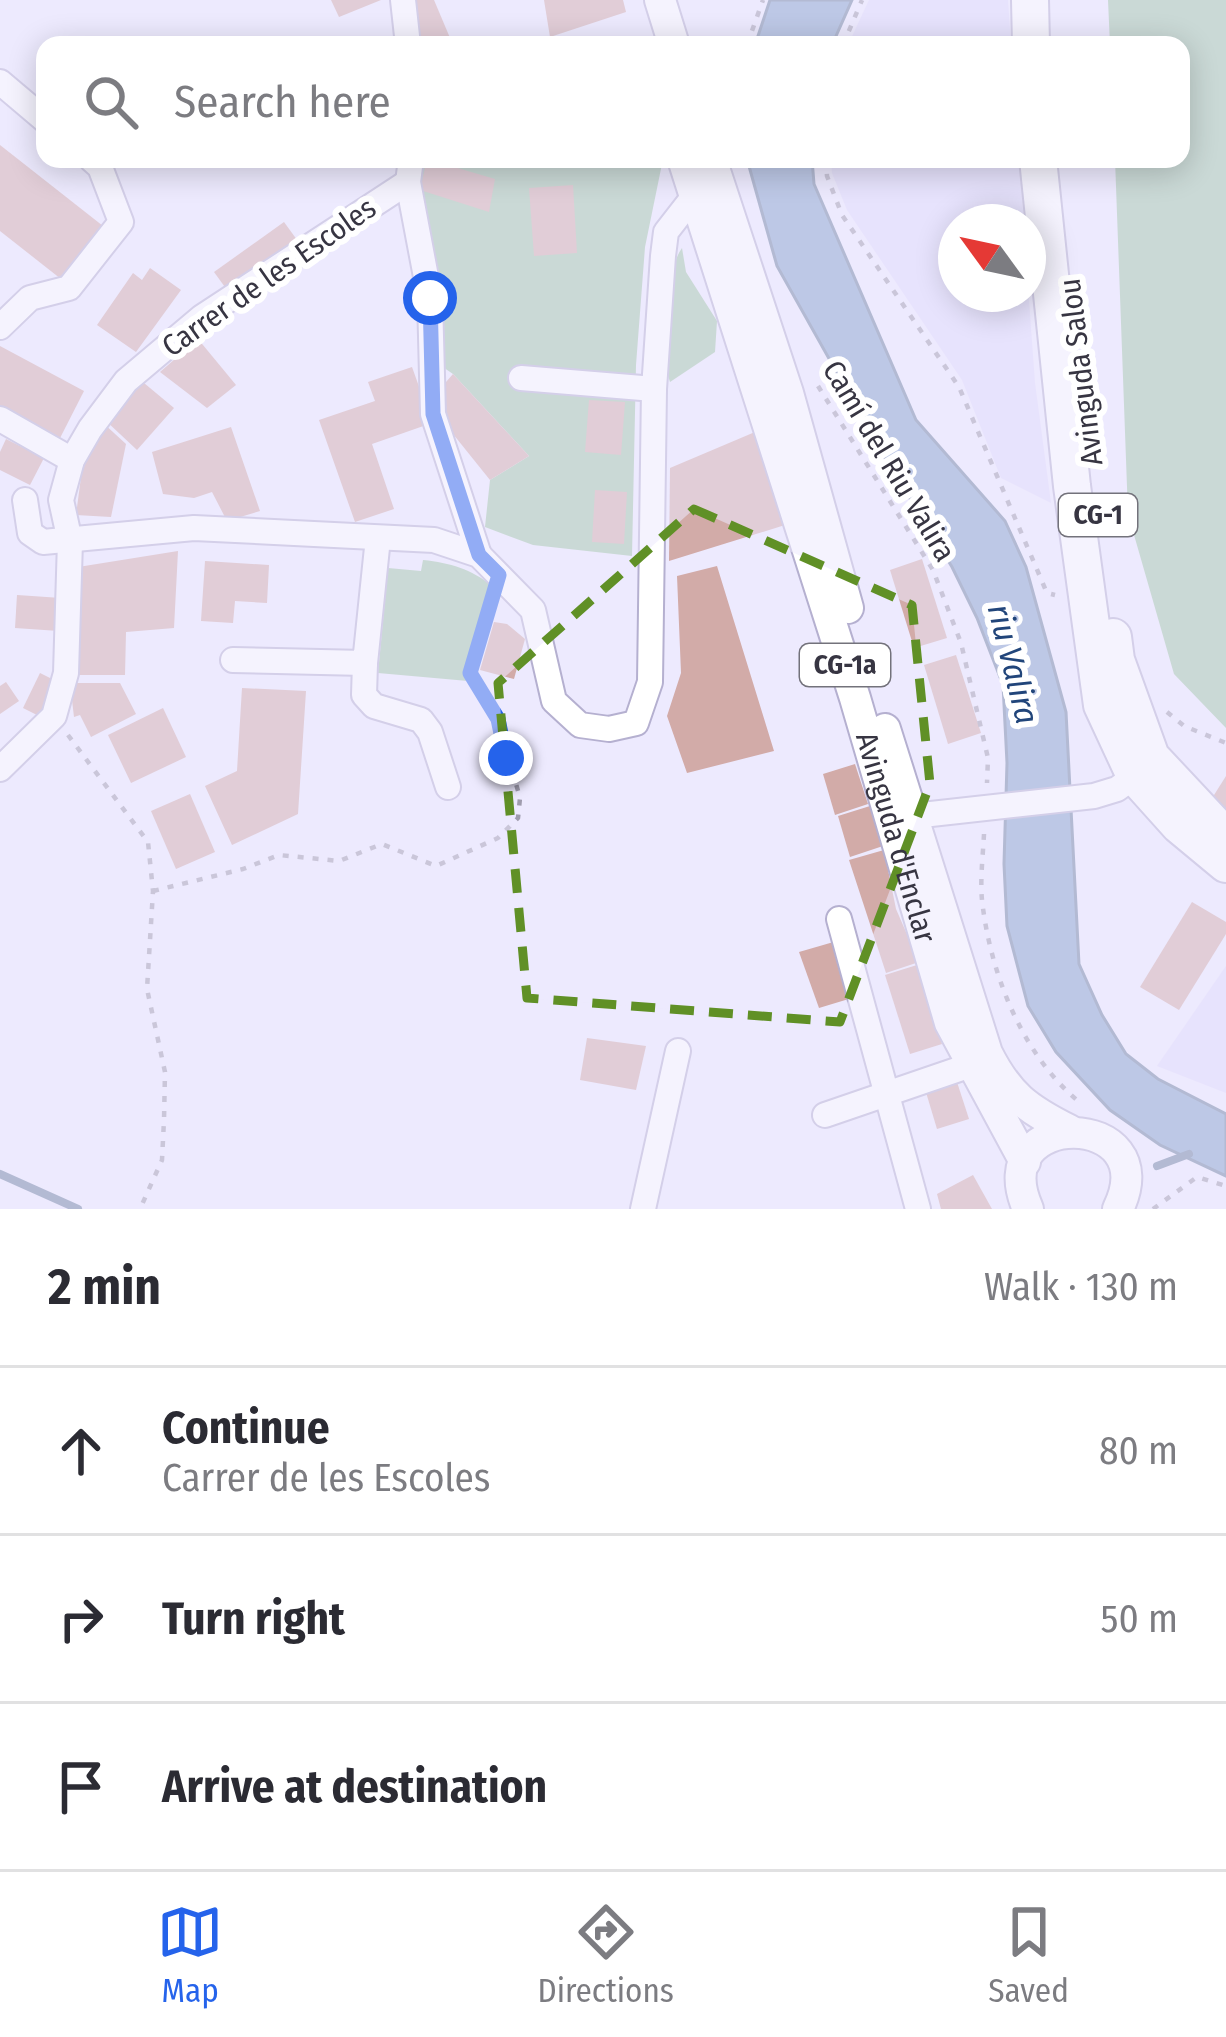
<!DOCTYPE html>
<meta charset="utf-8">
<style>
:root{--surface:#fff;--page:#f7f7f7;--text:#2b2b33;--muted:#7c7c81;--line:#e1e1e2;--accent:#2563eb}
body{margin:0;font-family:"Fira Sans Condensed",sans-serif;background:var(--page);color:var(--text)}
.compass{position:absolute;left:938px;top:204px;width:108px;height:108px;border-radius:50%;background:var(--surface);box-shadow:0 6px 30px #0003;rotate:303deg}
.stop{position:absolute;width:36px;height:36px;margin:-27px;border:9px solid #2563eb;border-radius:50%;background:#fff}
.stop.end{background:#2563eb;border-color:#fff;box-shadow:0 3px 12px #0008}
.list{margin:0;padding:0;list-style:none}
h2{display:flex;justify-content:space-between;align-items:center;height:156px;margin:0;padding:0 48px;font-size:51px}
h2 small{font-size:39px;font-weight:400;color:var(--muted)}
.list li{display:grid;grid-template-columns:78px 1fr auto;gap:36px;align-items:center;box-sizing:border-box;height:168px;padding:0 48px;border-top:3px solid var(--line)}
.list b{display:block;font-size:45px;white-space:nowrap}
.list p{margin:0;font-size:39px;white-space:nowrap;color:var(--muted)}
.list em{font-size:39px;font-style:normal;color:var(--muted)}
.icon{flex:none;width:66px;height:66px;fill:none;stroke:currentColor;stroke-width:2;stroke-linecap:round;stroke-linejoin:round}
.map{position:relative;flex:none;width:1226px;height:1209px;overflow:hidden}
.search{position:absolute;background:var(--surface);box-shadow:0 6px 30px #0003;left:36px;right:36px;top:36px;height:132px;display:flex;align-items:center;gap:30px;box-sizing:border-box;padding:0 42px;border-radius:24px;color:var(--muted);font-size:45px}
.sheet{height:660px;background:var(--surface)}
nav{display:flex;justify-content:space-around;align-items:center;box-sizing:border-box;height:168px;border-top:3px solid var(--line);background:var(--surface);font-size:33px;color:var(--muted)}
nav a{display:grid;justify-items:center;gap:6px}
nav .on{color:var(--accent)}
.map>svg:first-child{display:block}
.built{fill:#e1dbfc}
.green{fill:#a0c6a6}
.water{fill:#84a0c9;stroke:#6d80a0;stroke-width:3}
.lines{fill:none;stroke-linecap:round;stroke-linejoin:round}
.stream{stroke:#6d80a0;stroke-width:8}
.building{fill:#d2aba8}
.minor-casing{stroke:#b5b0d0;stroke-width:28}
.major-casing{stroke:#b5b0d0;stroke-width:34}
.highway-casing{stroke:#b5b0d0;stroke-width:40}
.path{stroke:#9f9cad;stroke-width:4.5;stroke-dasharray:6 9;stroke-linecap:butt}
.minor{stroke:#fff;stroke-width:24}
.major{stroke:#fff;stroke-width:30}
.highway{stroke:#fff;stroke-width:36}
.route{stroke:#2563eb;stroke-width:15}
.marked{fill:none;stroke:#609026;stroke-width:9;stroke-dasharray:24 15;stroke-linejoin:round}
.labels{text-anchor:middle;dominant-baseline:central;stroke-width:12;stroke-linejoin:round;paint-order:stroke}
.shield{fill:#fff;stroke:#73727b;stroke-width:3}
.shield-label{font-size:27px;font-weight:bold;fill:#373542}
.street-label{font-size:30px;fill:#373542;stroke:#fff}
.water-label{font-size:33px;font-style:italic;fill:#21457a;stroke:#fff}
</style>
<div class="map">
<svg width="1226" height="1209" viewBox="0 0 1226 1209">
<rect width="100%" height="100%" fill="#edeafe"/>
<!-- built -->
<g class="built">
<path d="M 869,0 L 1008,0 L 1011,45 L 848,45 Z"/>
<path d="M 831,159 L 1019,159 L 1024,222 L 956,222 L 956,294 L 1028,294 L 1028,287 L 1035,383 L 1051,503 L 1001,478 L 962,380 L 847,210 L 832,173 Z"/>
<path d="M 1226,966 L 1226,1093 L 1157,1066 Z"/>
</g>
<!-- green -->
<g class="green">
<path d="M 1108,0 L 1226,0 L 1226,728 L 1174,674 L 1128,514 L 1115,159 L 1181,159 L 1181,45 L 1110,45 Z"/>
<path d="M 417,159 L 663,159 L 645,247 L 636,365 L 632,556 L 533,545 L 485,527 L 490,480 L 529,456 L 453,374 L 437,363 Z"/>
<path d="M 682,248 L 686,272 L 717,321 L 715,352 L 670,382 C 657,342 668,332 672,295 C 675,276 670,266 682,248 Z"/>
<path d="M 423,560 C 451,563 470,569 493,586 L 465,671 L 468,681 L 378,673 L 388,568 L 421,571 Z"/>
</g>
<!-- water -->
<g class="water">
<path d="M 770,0 L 852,0 L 832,45 L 755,45 Z"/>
<path d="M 747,159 L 812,159 L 814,184 L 916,420 L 1005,521 L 1026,567 L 1066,712 L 1079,964 L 1102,1015 L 1126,1054 L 1158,1079 L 1226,1114 L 1226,1176 L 1160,1145 L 1110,1110 L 1056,1052 L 1028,1006 L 1007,926 L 1004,864 L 1007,763 L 1003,685 L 977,618 L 952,567 L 882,453 L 777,266 Z"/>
</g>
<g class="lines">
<!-- stream -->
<g class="stream">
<path d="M 1157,1166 L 1189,1154"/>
<path d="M 0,1174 L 78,1209"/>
</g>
</g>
<!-- building -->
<g class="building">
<path d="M 331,0 L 381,0 L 339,17 Z"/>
<path d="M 410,0 L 434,0 L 453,45 L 416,45 Z"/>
<path d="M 544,0 L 623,0 L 626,12 L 550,37 Z"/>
<path d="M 0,145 L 103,226 L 61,279 L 0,231 Z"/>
<path d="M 427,159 L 495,179 L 489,212 L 420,190 Z"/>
<path d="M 573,185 L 577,253 L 534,256 L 529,188 Z"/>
<path d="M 284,222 L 300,244 L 230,294 L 214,272 Z"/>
<path d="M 150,268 L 181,290 L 136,352 L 97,325 L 133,273 L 142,280 Z"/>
<path d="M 198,339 L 236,385 L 207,408 L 160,372 Z"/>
<path d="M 0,346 L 84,391 L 58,442 L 0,411 Z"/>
<path d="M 412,367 L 432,423 L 372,444 L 394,509 L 355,522 L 319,420 L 375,401 L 368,382 Z"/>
<path d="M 453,374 L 529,456 L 490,480 L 445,424 L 439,390 Z"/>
<path d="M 138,378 L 174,408 L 137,450 L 104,419 Z"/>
<path d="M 589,400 L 625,402 L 621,455 L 585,452 Z"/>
<path d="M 102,422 L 126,444 L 111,517 L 76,515 L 83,462 Z"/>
<path d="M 231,427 L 260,511 L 227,521 L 212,492 L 194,498 L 163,494 L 152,452 Z"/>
<path d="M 755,432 L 785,525 L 669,561 L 670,468 Z"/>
<path d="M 6,439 L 44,458 L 30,485 L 0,470 L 0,452 Z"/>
<path d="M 595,490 L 627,492 L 624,544 L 592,542 Z"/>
<path d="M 178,551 L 174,628 L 126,632 L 125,675 L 71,675 L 72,568 Z"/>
<path d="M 922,559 L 947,638 L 914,648 L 890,570 Z"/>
<path d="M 205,561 L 269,565 L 267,603 L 235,601 L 233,623 L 201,621 Z"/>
<path d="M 717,566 L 774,751 L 687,773 L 667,716 L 681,673 L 677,576 Z"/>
<path d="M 17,595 L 61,598 L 59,631 L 15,628 Z"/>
<path d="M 494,622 L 507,624 L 525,639 L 514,679 L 480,670 Z"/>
<path d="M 956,655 L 981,733 L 948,744 L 924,665 Z"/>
<path d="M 40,673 L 56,681 L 39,716 L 23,708 Z"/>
<path d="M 6,682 L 19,701 L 0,714 L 0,686 Z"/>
<path d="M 70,683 L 120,683 L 136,714 L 91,737 L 80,715 L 74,717 Z"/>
<path d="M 242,688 L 306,691 L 298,814 L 232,845 L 205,786 L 237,771 Z"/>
<path d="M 163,708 L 186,757 L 131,783 L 108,735 Z"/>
<path d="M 855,764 L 868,804 L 835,815 L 823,774 Z"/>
<path d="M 1226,776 L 1226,825 L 1204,811 Z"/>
<path d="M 190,794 L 215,852 L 176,869 L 151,811 Z"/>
<path d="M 870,806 L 883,846 L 850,857 L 838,816 Z"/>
<path d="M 884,850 L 896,909 L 919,962 L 886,973 L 849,860 Z"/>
<path d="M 1192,902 L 1226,922 L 1226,934 L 1179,1010 L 1140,987 Z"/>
<path d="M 837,941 L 852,998 L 819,1008 L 799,952 Z"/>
<path d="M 917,965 L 942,1044 L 910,1054 L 885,975 Z"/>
<path d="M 587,1038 L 646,1046 L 636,1090 L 580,1080 Z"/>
<path d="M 956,1079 L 969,1119 L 937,1129 L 925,1089 Z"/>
<path d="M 973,1175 L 992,1209 L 941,1209 L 937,1194 Z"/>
</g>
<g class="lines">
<!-- minor casing -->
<g class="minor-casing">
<g id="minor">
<path d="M 403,0 L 408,45"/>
<path d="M 0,82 L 45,120"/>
<path d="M 411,159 L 408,182 L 430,298 L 433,414 L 479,555"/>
<path d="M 0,327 L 30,298 L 69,288 L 121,222 L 100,167 L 91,159"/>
<path d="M 521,378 L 654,389"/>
<path d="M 0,419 L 72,460"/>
<path d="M 25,500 L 30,533 L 43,542 L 194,528 L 434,540 L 479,555 L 533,610 L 554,701 L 580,725 L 609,729 L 636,723 L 650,682 L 654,389 L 663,256 L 666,232 L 694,196"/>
<path d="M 233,660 L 365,663 L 378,538"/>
<path d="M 365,663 L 364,695 L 374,706 L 421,720 L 430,732 L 448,787"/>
<path d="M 0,769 L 54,716 L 66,673 L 70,541 L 61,500 L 72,460 L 90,429 L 126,381 L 202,317 L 408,182"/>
<path d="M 913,816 L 1094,796 L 1117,789 L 1135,776"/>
<path d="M 839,919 L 918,1209"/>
<path d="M 825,1115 L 971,1065"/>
<path d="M 643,1209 L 678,1051"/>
</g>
</g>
<!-- major casing -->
<g class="major-casing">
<g id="major">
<path d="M 660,0 L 674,45"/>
<path id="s1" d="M 683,159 L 855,698 L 950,1023 L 1025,1162"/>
<path d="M 711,159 L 788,393 L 848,608"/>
<path d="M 885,729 L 987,1053 C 1008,1095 1027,1109 1069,1130"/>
<path d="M 1028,1209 C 982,1106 1167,1109 1118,1209"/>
</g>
</g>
<!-- highway casing -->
<g class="highway-casing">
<g id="highway">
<path d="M 1030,0 L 1031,45"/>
<path d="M 1038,159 L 1072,486 L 1102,705 L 1135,776 L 1179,825 L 1226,864"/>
<path d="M 1113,637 L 1116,660 L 1151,757 L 1226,837"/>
</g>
</g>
<!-- path -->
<g class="path">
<path d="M 747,45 L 763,0"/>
<path d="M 843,45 L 862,0"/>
<path d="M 826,159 L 827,176 L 842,215 L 959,387 L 1047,593 L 1055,595"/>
<path d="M 818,386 L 933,570 L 961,643 L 988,758 L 987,783"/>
<path d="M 1167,712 L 1184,726 L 1226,743"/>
<path d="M 68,735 L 148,842 L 153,891 L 147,989 L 165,1072 L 164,1120 L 162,1160 L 140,1209"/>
<path d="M 984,834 C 983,855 980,879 982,900 C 990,973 1022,1054 1078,1101"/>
<path d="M 153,891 L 243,869 L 279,855 L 339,861 L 382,844 L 436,866 L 498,838 L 518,818 L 520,798 L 498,719 L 470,673 L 492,600"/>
<path d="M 1153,1209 L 1197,1177 L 1226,1186"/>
</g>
<!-- minor -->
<use href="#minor" class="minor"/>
<!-- major -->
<use href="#major" class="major"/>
<!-- highway -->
<use href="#highway" class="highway"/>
</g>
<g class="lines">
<!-- route -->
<path class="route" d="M 430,298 L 433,414 L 479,555 L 499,575 L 470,673 L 498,719 L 506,758"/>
</g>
<!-- marked area -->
<path d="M0 0H1226V1209H0ZM 694,509 L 912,605 L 930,784 L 840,1022 L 527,998 L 498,683 Z" fill="#edeafe" fill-opacity=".55" fill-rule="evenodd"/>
<path class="marked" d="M 694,509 L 912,605 L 930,784 L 840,1022 L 527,998 L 498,683 Z"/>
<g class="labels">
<!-- shield labels -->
<g class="shield">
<rect x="1059" y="494" width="78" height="42" rx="9"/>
<rect x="800" y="644" width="90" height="42" rx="9"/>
</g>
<g class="shield-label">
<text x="1098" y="515">CG-1</text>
<text x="845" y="665">CG-1a</text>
</g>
<!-- street labels -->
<g class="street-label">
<text transform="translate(269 277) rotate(-35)">Carrer de les Escoles</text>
<text transform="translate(1081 372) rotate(-97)">Avinguda Salou</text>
<text transform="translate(889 461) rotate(59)">Camí del Riu Valira</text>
<text stroke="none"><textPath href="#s1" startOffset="711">Avinguda d'Enclar</textPath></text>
</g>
<!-- water labels -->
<g class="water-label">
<text transform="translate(1013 664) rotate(76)">riu Valira</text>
</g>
</g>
</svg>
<svg class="compass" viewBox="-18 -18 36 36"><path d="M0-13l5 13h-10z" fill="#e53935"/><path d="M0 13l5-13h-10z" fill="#7c7c81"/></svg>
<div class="stop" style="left:430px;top:298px"></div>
<div class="stop end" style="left:506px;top:758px"></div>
<div class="search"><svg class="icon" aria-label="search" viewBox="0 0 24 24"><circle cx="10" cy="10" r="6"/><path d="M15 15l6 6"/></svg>Search here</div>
</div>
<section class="sheet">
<h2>2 min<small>Walk · 130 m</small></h2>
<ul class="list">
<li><svg class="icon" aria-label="ahead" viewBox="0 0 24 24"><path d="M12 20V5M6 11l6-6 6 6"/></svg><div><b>Continue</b><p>Carrer de les Escoles</p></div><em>80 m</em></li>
<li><svg class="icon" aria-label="right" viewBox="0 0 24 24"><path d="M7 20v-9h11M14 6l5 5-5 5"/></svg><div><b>Turn right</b></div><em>50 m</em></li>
<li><svg class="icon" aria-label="arrive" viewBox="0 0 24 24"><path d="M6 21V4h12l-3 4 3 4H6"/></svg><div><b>Arrive at destination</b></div></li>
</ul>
</section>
<nav>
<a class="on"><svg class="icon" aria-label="map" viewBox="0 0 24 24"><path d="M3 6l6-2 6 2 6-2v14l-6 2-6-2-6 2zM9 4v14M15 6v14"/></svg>Map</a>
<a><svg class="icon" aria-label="directions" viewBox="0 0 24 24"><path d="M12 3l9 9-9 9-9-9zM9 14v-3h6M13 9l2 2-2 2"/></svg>Directions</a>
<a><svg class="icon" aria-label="saved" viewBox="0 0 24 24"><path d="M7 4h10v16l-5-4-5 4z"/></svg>Saved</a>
</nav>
